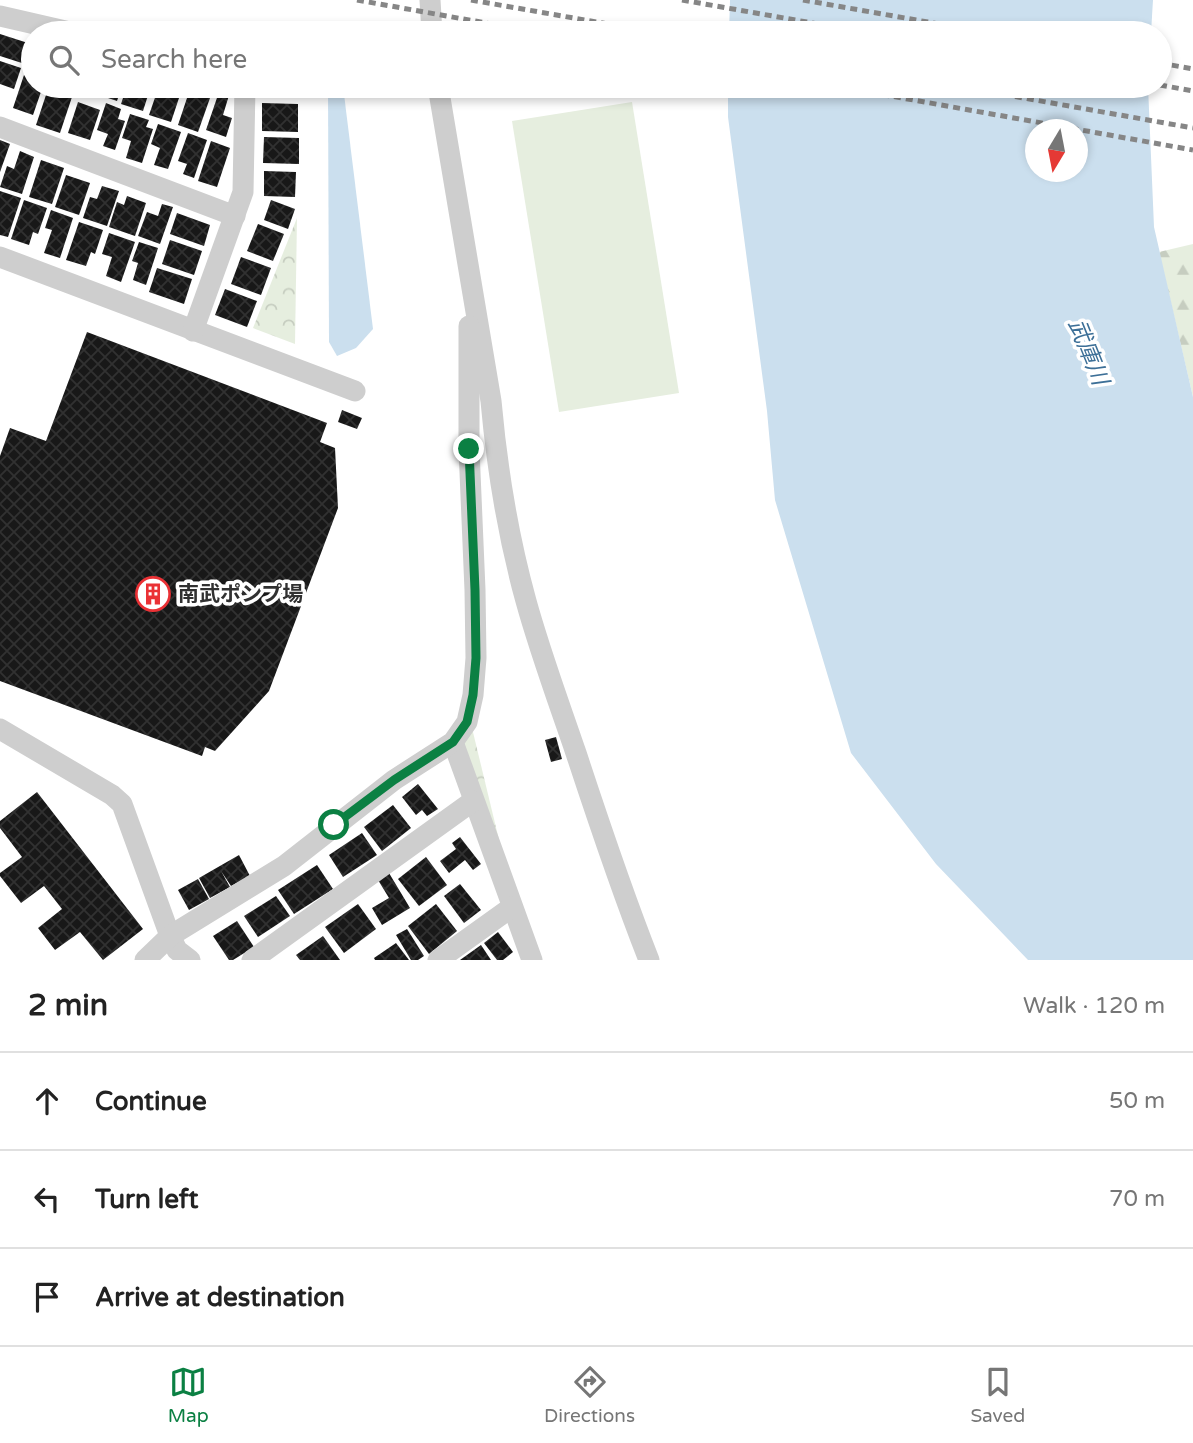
<!DOCTYPE html>
<meta charset="utf-8">
<style>
:root{--surface:#fff;--page:#f2f2f2;--text:#222;--muted:#767676;--line:#e0e0e0;--accent:#0b8043}
body{margin:0;font-family:"Varela Round","Noto Sans JP",sans-serif;background:var(--page);color:var(--text)}
.compass{position:absolute;left:1025px;top:119px;width:63px;height:63px;border-radius:50%;background:var(--surface);box-shadow:0 4px 10px #0003;rotate:190deg}
.stop{position:absolute;width:21px;height:21px;margin:-16px;border:5px solid #0b8043;border-radius:50%;background:#fff}
.stop.end{background:#0b8043;border-color:#fff;box-shadow:0 2px 7px #0008}
.list{margin:0;padding:0;list-style:none}
h2{display:flex;justify-content:space-between;align-items:center;height:91px;margin:0;padding:0 28px;font-size:30px}
h2 small{font-size:23px;font-weight:400;color:var(--muted)}
.list li{display:grid;grid-template-columns:46px 1fr auto;gap:21px;align-items:center;box-sizing:border-box;height:98px;padding:0 28px;border-top:2px solid var(--line)}
.list b{display:block;font-size:26px;white-space:nowrap}
.list em{font-size:23px;font-style:normal;color:var(--muted)}
.icon{flex:none;width:38px;height:38px;fill:none;stroke:currentColor;stroke-width:2;stroke-linecap:round;stroke-linejoin:round}
.map{position:relative;flex:none;width:1193px;height:960px;overflow:hidden}
.search{position:absolute;background:var(--surface);box-shadow:0 4px 10px #0003;left:21px;right:21px;top:21px;height:77px;display:flex;align-items:center;gap:18px;box-sizing:border-box;padding:0 24px;border-radius:38px;color:var(--muted);font-size:26px}
.sheet{height:385px;background:var(--surface)}
nav{display:flex;justify-content:space-around;align-items:center;box-sizing:border-box;height:98px;border-top:2px solid var(--line);background:var(--surface);font-size:19px;color:var(--muted)}
nav a{display:grid;justify-items:center;gap:4px}
nav .on{color:var(--accent)}
.map>svg:first-child{display:block}
.grass{fill:#e6eedf}
.forest{fill:url(#forest-firs)}
.park{fill:url(#park-crowns)}
.water{fill:#cbdfee;fill-rule:evenodd}
.building{fill:url(#building-cross-hatch)}
.lines{fill:none;stroke-linecap:round;stroke-linejoin:round}
.minor{stroke:#cecece;stroke-width:21}
.rail{stroke:#868686;stroke-width:5;stroke-dasharray:7 5;stroke-linecap:butt}
.route{stroke:#0b8043;stroke-width:9}
.labels{text-anchor:middle;dominant-baseline:central;stroke-width:7;stroke-linejoin:round;paint-order:stroke}
.poi-label{font-size:21px;font-weight:bold;fill:#313131;stroke:#fff;text-anchor:start}
.water-label{font-size:23px;font-style:italic;fill:#3c6f97;stroke:#fff}
</style>
<div class="map">
<svg width="1193" height="960" viewBox="0 0 1193 960">
<defs>
<pattern id="forest-firs" width="22" height="20" patternUnits="userSpaceOnUse" patternTransform="scale(1.75)"><rect width="22" height="20" fill="#e6eedf"/><path d="M5 1l3.5 6h-7zM16 11l3.5 6h-7z" fill="#c6cdc0"/></pattern>
<pattern id="park-crowns" width="20" height="18" patternUnits="userSpaceOnUse" patternTransform="scale(1.75)"><rect width="20" height="18" fill="#e6eedf"/><path d="M2 6a3 3 0 1 1 6 0M12 15a3 3 0 1 1 6 0" fill="none" stroke="#c6cdc0"/></pattern>
<pattern id="building-cross-hatch" width="8" height="8" patternUnits="userSpaceOnUse" patternTransform="scale(1.75)"><rect width="8" height="8" fill="#181818"/><path d="M0 0l8 8M0 8l8-8" fill="none" stroke="#313131"/></pattern>
</defs>
<rect width="100%" height="100%" fill="#fff"/>
<!-- grass -->
<path class="grass" d="M 632,102 L 679,393 L 559,412 L 512,121 Z"/>
<!-- forest -->
<path class="forest" d="M 1193,244 L 1193,397 L 1159,252 Z"/>
<!-- park -->
<g class="park">
<path d="M 297,218 L 295,344 L 253,328 Z"/>
<path d="M 472,728 L 508,877 L 460,743 Z"/>
</g>
<!-- water -->
<g class="water">
<path d="M 730,0 L 1153,0 L 1151,33 L 729,33 Z"/>
<path d="M 328,86 L 343,86 L 373,329 L 356,348 L 337,356 L 329,342 Z"/>
<path d="M 728,86 L 1148,86 L 1154,227 L 1193,397 L 1193,960 L 1028,960 L 936,864 L 851,753 L 775,500 L 767,411 L 728,117 ZM 1036,130 L 1078,130 L 1078,172 L 1036,172 Z"/>
</g>
<!-- building -->
<g class="building">
<path d="M 0,34 L 31,44 L 25,64 L 0,56 Z"/>
<path d="M 0,61 L 21,68 L 14,89 L 0,84 Z"/>
<path d="M 24,75 L 33,78 L 33,86 L 43,86 L 33,115 L 13,108 Z"/>
<path d="M 96,86 L 122,86 L 117,101 L 93,93 Z"/>
<path d="M 127,86 L 151,86 L 143,111 L 121,104 Z"/>
<path d="M 159,86 L 181,92 L 171,122 L 149,115 Z"/>
<path d="M 263,86 L 298,86 L 298,97 L 262,96 Z"/>
<path d="M 48,89 L 72,97 L 60,133 L 36,125 Z"/>
<path d="M 220,89 L 230,92 L 223,115 L 232,118 L 226,137 L 206,130 Z"/>
<path d="M 189,92 L 210,98 L 198,132 L 178,125 Z"/>
<path d="M 78,102 L 100,110 L 90,140 L 68,133 Z"/>
<path d="M 106,103 L 121,109 L 118,119 L 125,121 L 115,150 L 103,146 L 108,134 L 97,130 Z"/>
<path d="M 262,103 L 298,104 L 298,132 L 262,131 Z"/>
<path d="M 130,114 L 149,120 L 146,127 L 153,129 L 142,163 L 126,158 L 131,141 L 122,138 Z"/>
<path d="M 158,124 L 181,132 L 168,169 L 154,165 L 160,148 L 151,144 Z"/>
<path d="M 188,133 L 207,140 L 194,178 L 183,174 L 187,164 L 178,161 Z"/>
<path d="M 264,137 L 299,138 L 299,164 L 263,163 Z"/>
<path d="M 0,140 L 10,144 L 0,172 Z"/>
<path d="M 211,141 L 230,148 L 217,187 L 198,181 Z"/>
<path d="M 20,151 L 34,157 L 22,194 L 0,187 L 7,166 L 14,169 Z"/>
<path d="M 41,160 L 64,168 L 52,204 L 29,197 Z"/>
<path d="M 264,171 L 296,172 L 295,197 L 264,196 Z"/>
<path d="M 66,175 L 90,183 L 79,215 L 55,207 Z"/>
<path d="M 102,186 L 119,191 L 107,226 L 83,218 L 90,197 L 97,199 Z"/>
<path d="M 0,191 L 21,198 L 8,237 L 0,235 Z"/>
<path d="M 127,196 L 146,203 L 135,236 L 109,227 L 117,202 L 124,205 Z"/>
<path d="M 24,200 L 47,208 L 38,234 L 33,232 L 29,245 L 11,239 Z"/>
<path d="M 271,200 L 295,209 L 288,229 L 264,220 Z"/>
<path d="M 162,204 L 173,207 L 160,244 L 138,236 L 147,212 L 158,216 Z"/>
<path d="M 51,210 L 73,218 L 60,258 L 44,253 L 52,230 L 45,228 Z"/>
<path d="M 177,213 L 210,225 L 204,246 L 170,234 Z"/>
<path d="M 79,222 L 103,230 L 95,254 L 91,252 L 86,266 L 66,260 Z"/>
<path d="M 258,224 L 284,234 L 273,261 L 247,251 Z"/>
<path d="M 109,233 L 135,242 L 121,282 L 106,276 L 112,257 L 102,254 Z"/>
<path d="M 170,240 L 202,251 L 194,275 L 162,264 Z"/>
<path d="M 139,242 L 158,248 L 146,285 L 133,280 L 138,263 L 132,261 Z"/>
<path d="M 241,257 L 271,268 L 261,295 L 231,284 Z"/>
<path d="M 157,268 L 192,279 L 184,304 L 149,292 Z"/>
<path d="M 225,289 L 257,301 L 247,327 L 215,315 Z"/>
<path d="M 87,332 L 327,423 L 320,442 L 335,448 L 338,508 L 269,691 L 215,751 L 205,747 L 202,756 L 0,681 L 0,456 L 10,428 L 46,441 Z"/>
<path d="M 342,410 L 362,418 L 357,429 L 338,422 Z"/>
<path d="M 556,737 L 562,759 L 551,762 L 545,740 Z"/>
<path d="M 418,784 L 438,809 L 427,816 L 422,810 L 416,815 L 402,797 Z"/>
<path d="M 37,792 L 143,929 L 103,960 L 80,932 L 55,950 L 38,928 L 62,909 L 44,886 L 21,903 L 0,876 L 0,873 L 22,857 L 0,828 L 0,821 Z"/>
<path d="M 393,805 L 411,828 L 382,851 L 364,827 Z"/>
<path d="M 362,833 L 377,855 L 343,877 L 329,855 Z"/>
<path d="M 460,837 L 481,864 L 473,870 L 465,860 L 449,873 L 440,861 L 456,849 L 452,843 Z"/>
<path d="M 239,855 L 250,876 L 231,886 L 221,871 L 230,887 L 210,898 L 199,878 Z"/>
<path d="M 426,857 L 447,885 L 419,906 L 398,879 Z"/>
<path d="M 317,865 L 333,889 L 294,914 L 278,890 Z"/>
<path d="M 389,873 L 410,908 L 382,925 L 372,908 L 389,898 L 378,880 Z"/>
<path d="M 198,879 L 209,899 L 189,910 L 178,890 Z"/>
<path d="M 460,884 L 481,910 L 464,923 L 444,896 Z"/>
<path d="M 276,896 L 290,916 L 258,937 L 244,916 Z"/>
<path d="M 358,904 L 376,929 L 344,953 L 325,927 Z"/>
<path d="M 436,904 L 457,931 L 429,954 L 408,926 Z"/>
<path d="M 237,921 L 254,947 L 233,960 L 229,960 L 213,936 Z"/>
<path d="M 407,929 L 424,956 L 418,960 L 411,960 L 396,935 Z"/>
<path d="M 498,932 L 513,952 L 503,960 L 497,960 L 484,943 Z"/>
<path d="M 323,936 L 340,960 L 300,960 L 296,955 Z"/>
<path d="M 396,943 L 409,960 L 375,960 L 374,958 Z"/>
<path d="M 481,945 L 491,960 L 460,960 Z"/>
</g>
<g class="lines">
<!-- minor -->
<g class="minor">
<path d="M 430,0 L 432,33"/>
<path d="M 0,16 L 74,33"/>
<path d="M 438,86 L 491,401 C 497,468 508,536 526,601 C 540,652 559,703 576,753 C 599,823 622,892 649,960"/>
<path d="M 0,127 L 235,216"/>
<path d="M 0,257 L 355,391"/>
<path d="M 193,331 L 243,192 L 245,86"/>
<path d="M 0,729 L 112,795 L 122,804 L 170,936 L 177,950 L 190,960"/>
<path d="M 453,742 L 532,960"/>
<path d="M 145,960 L 170,936 L 284,866 L 394,780 L 453,742 L 467,722 L 473,695 L 476,658 L 475,590 L 469,449 L 469,326"/>
<path d="M 252,960 L 473,801"/>
<path d="M 438,960 L 512,907"/>
</g>
<!-- rail -->
<g class="rail">
<path d="M 357,0 L 542,33"/>
<path d="M 471,0 L 659,33"/>
<path d="M 682,0 L 869,33"/>
<path d="M 803,0 L 990,33"/>
<path d="M 1160,63 L 1193,69"/>
<path d="M 1160,85 L 1193,91"/>
<path d="M 835,86 L 1193,150"/>
<path d="M 956,86 L 1193,128"/>
</g>
</g>
<g class="lines">
<!-- route -->
<path class="route" d="M 334,825 L 394,780 L 453,742 L 467,722 L 473,695 L 476,658 L 475,590 L 469,449"/>
</g>
<!-- icons -->
<defs>
<g id="building-ring" transform="scale(1.75)"><circle r="9.5" fill="#fff" stroke="#ea3135" stroke-width="1.5"/><path d="M-4-6H4V6H1V3H-1V6H-4ZM-2.5-4.3h1.7v1.8h-1.7ZM.8-4.3h1.7v1.8H.8ZM-2.5-1h1.7V.8h-1.7ZM.8-1h1.7V.8H.8Z" fill="#ea3135"/></g>
</defs>
<g fill-rule="evenodd">
<use href="#building-ring" x="153" y="594"/>
</g>
<g class="labels">
<!-- poi labels -->
<g class="poi-label">
<text x="178" y="594">南武ポンプ場</text>
</g>
<!-- water labels -->
<g class="water-label">
<text transform="translate(1088 352) rotate(68)">武庫川</text>
</g>
</g>
</svg>
<svg class="compass" viewBox="-18 -18 36 36"><path d="M0-13l5 13h-10z" fill="#e53935"/><path d="M0 13l5-13h-10z" fill="#767676"/></svg>
<div class="stop" style="left:334px;top:825px"></div>
<div class="stop end" style="left:469px;top:449px"></div>
<div class="search"><svg class="icon" aria-label="search" viewBox="0 0 24 24"><circle cx="10" cy="10" r="6"/><path d="M15 15l6 6"/></svg>Search here</div>
</div>
<section class="sheet">
<h2>2 min<small>Walk · 120 m</small></h2>
<ul class="list">
<li><svg class="icon" aria-label="ahead" viewBox="0 0 24 24"><path d="M12 20V5M6 11l6-6 6 6"/></svg><div><b>Continue</b></div><em>50 m</em></li>
<li><svg class="icon" aria-label="left" viewBox="0 0 24 24"><path d="M17 20v-9H6M10 6l-5 5 5 5"/></svg><div><b>Turn left</b></div><em>70 m</em></li>
<li><svg class="icon" aria-label="arrive" viewBox="0 0 24 24"><path d="M6 21V4h12l-3 4 3 4H6"/></svg><div><b>Arrive at destination</b></div></li>
</ul>
</section>
<nav>
<a class="on"><svg class="icon" aria-label="map" viewBox="0 0 24 24"><path d="M3 6l6-2 6 2 6-2v14l-6 2-6-2-6 2zM9 4v14M15 6v14"/></svg>Map</a>
<a><svg class="icon" aria-label="directions" viewBox="0 0 24 24"><path d="M12 3l9 9-9 9-9-9zM9 14v-3h6M13 9l2 2-2 2"/></svg>Directions</a>
<a><svg class="icon" aria-label="saved" viewBox="0 0 24 24"><path d="M7 4h10v16l-5-4-5 4z"/></svg>Saved</a>
</nav>
